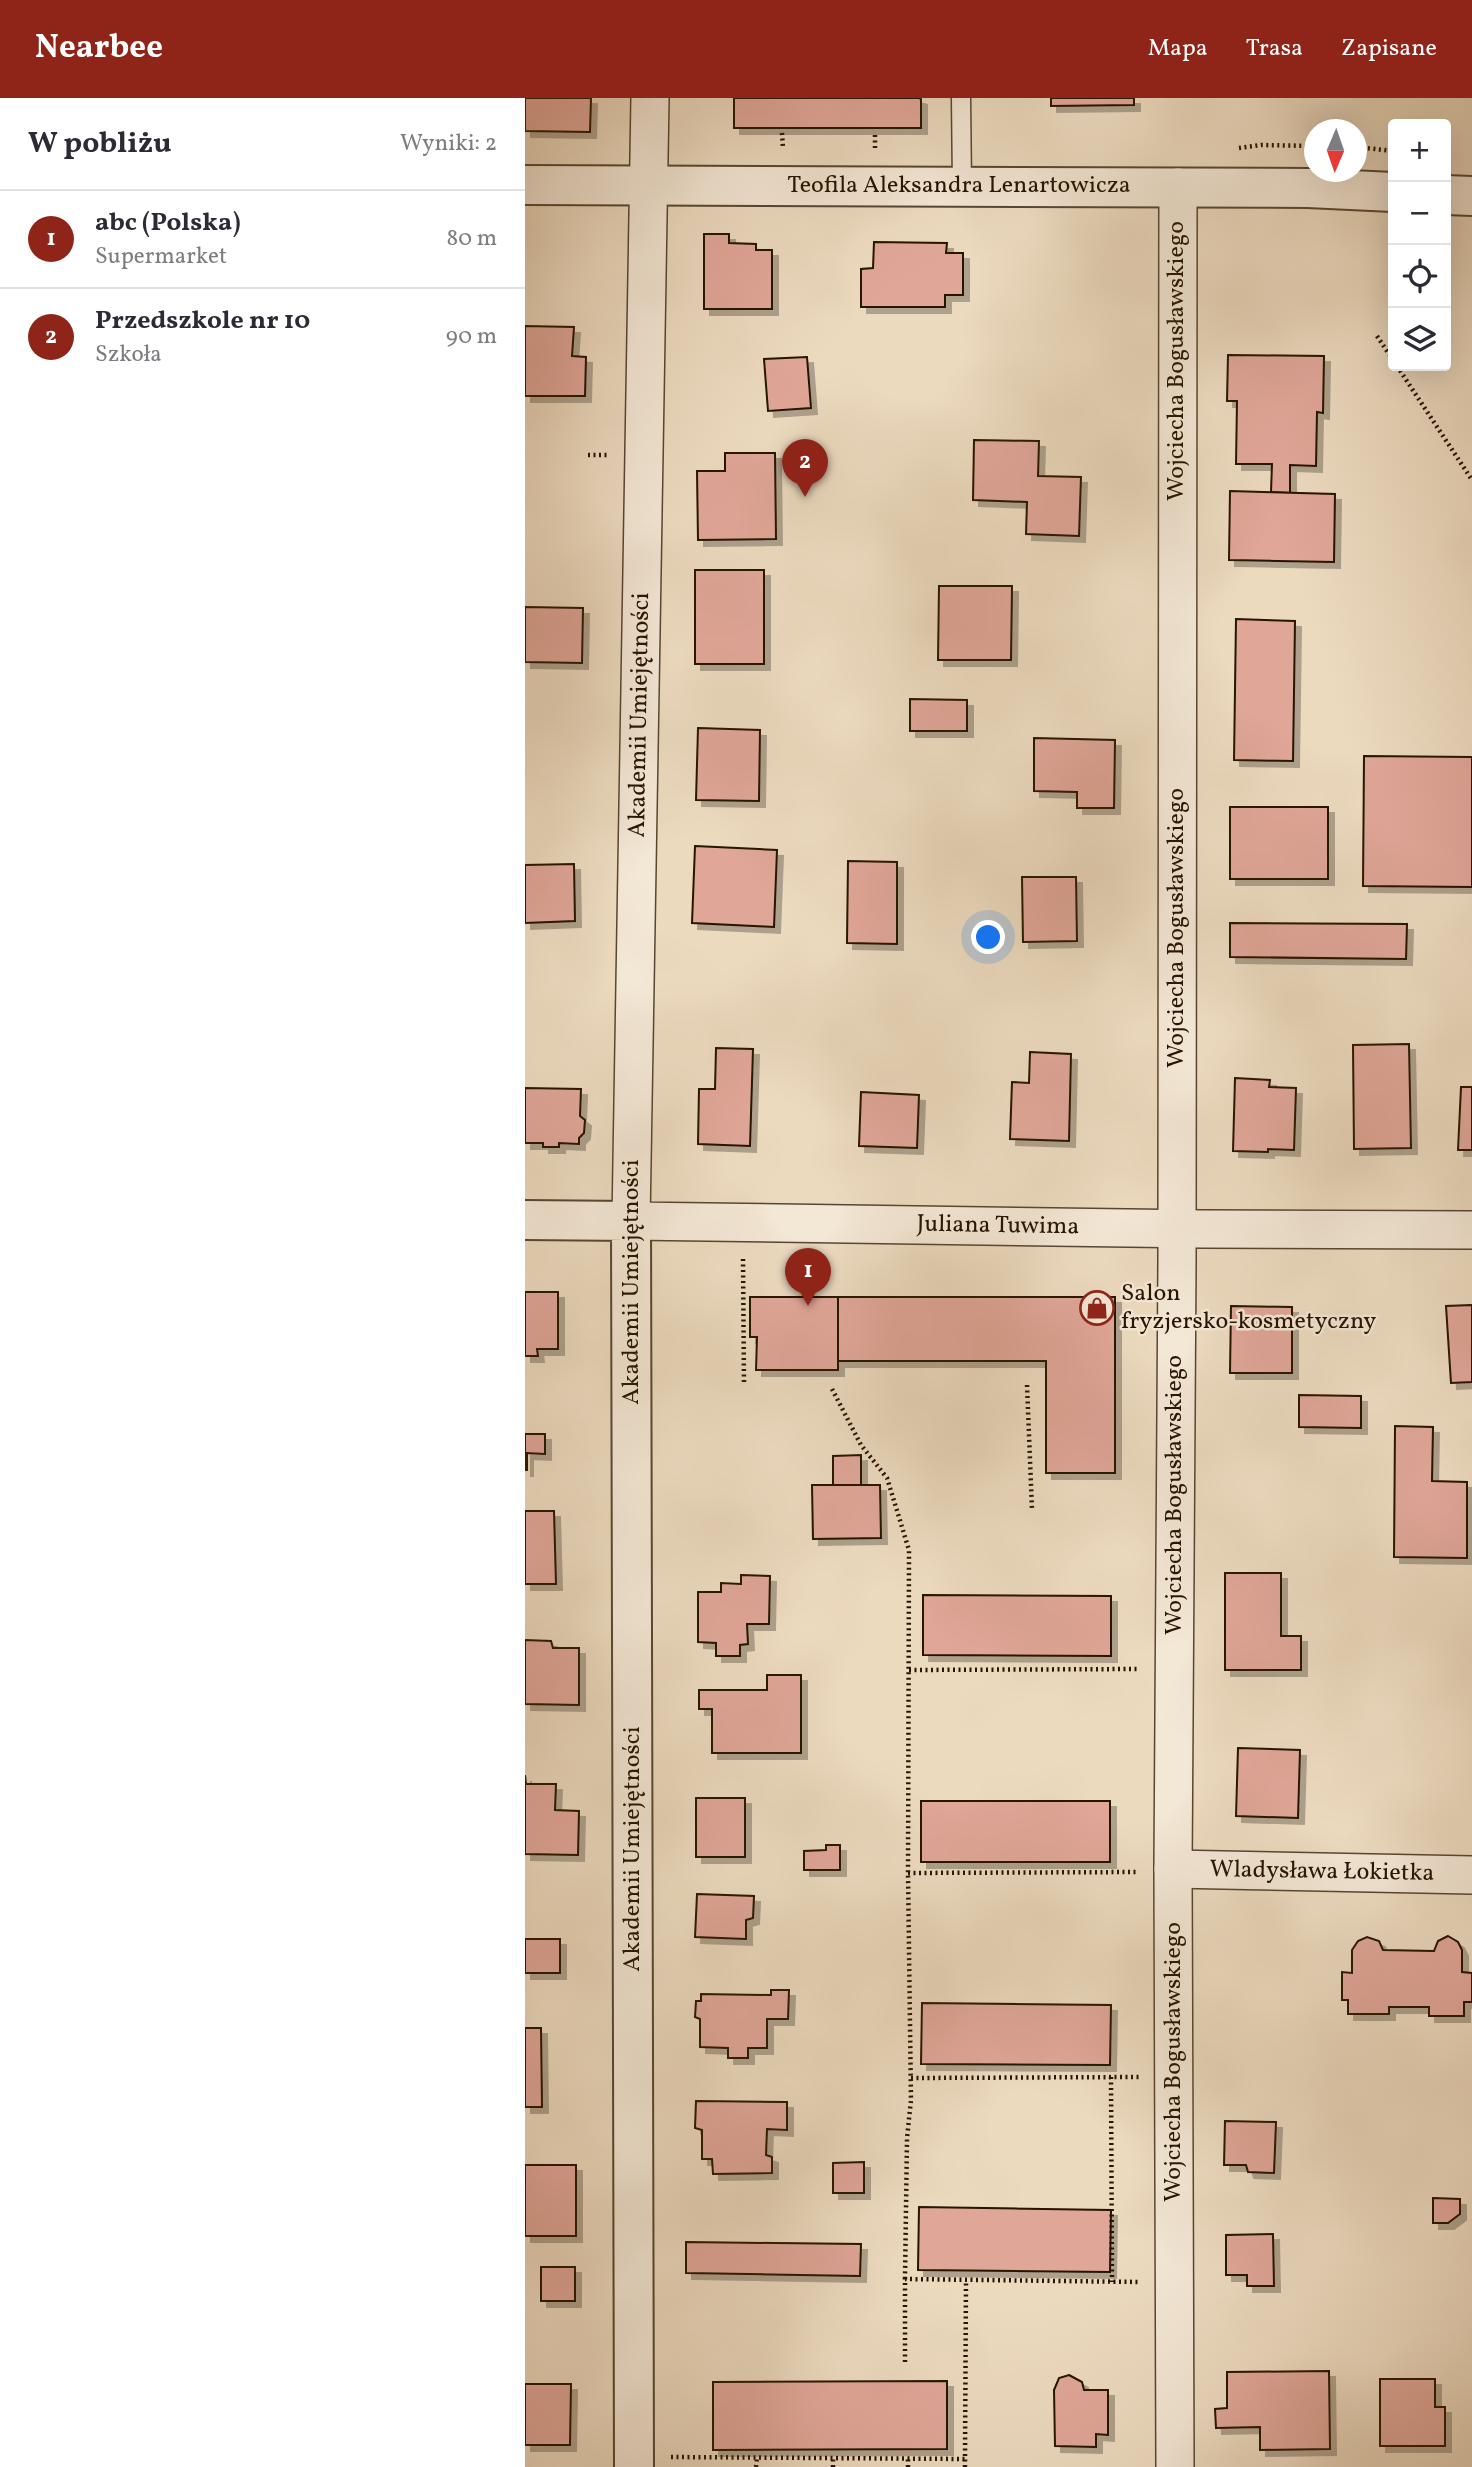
<!DOCTYPE html>
<html lang="pl">
<meta charset="utf-8">
<style>
:root{--surface:#fff;--page:#f2f2f3;--text:#2b2b33;--muted:#7c7c81;--line:#e1e1e2;--accent:#8f2418}
body{margin:0;font-family:Vollkorn,serif;background:var(--page);color:var(--text)}
.controls{position:absolute;right:21px;top:21px;display:grid;overflow:hidden;border-radius:7px;box-shadow:0 7px 28px #0002}
.controls button{width:63px;height:63px;display:grid;place-items:center;padding:0;border:0;border-bottom:2px solid var(--line);background:var(--surface);color:var(--text);font:35px sans-serif}
.compass{position:absolute;left:779px;top:21px;width:63px;height:63px;border-radius:50%;background:var(--surface);box-shadow:0 7px 28px #0002;rotate:182deg}
.you{position:absolute;left:464px;top:840px;width:24px;height:24px;margin:-18px;border:5px solid #fff;border-radius:50%;background:#1a73e8;box-shadow:0 0 0 10px #1a73e833}
.badge{display:grid;place-items:center;width:46px;height:46px;border-radius:50%;background:var(--accent);color:#fff;font-size:23px;font-weight:700}
.pin{position:absolute;translate:-50% -58px;filter:drop-shadow(0 2px 4px #0008)}
.pin::after{content:'';position:absolute;top:37px;width:24px;height:21px;background:inherit;clip-path:polygon(0 0,100% 0,50% 100%)}
.list{margin:0;padding:0;list-style:none}
h2{display:flex;justify-content:space-between;align-items:center;height:91px;margin:0;padding:0 28px;font-size:30px}
h2 small{font-size:23px;font-weight:400;color:var(--muted)}
.list li{display:grid;grid-template-columns:46px 1fr auto;gap:21px;align-items:center;box-sizing:border-box;height:98px;padding:0 28px;border-top:2px solid var(--line)}
.list b{display:block;font-size:26px;white-space:nowrap}
.list p{margin:0;font-size:23px;white-space:nowrap;color:var(--muted)}
.list em{font-size:23px;font-style:normal;color:var(--muted)}
.icon{flex:none;width:38px;height:38px;fill:none;stroke:currentColor;stroke-width:2;stroke-linecap:round;stroke-linejoin:round}
.map{position:relative;flex:none;width:947px;height:2369px;overflow:hidden}
header{display:flex;align-items:center;gap:42px;box-sizing:border-box;height:98px;padding:0 35px;background:var(--accent);color:#fff}
header strong{font-size:33px}
nav{display:flex;gap:38px;margin-inline-start:auto;font-size:24px}
main{display:flex}
aside{flex:1;background:var(--surface)}
.map>svg:first-child{display:block}
.building{fill:#e0a698;stroke:#261400;stroke-width:2;filter:url(#shadow)}
.lines{fill:none;stroke-linecap:round;stroke-linejoin:round}
.service-casing{stroke:#584630;stroke-width:21}
.minor-casing{stroke:#584630;stroke-width:40}
.tertiary-casing{stroke:#584630;stroke-width:42}
.path{stroke:#261400;stroke-width:4.5;stroke-dasharray:2 3.5;stroke-linecap:butt}
.service{stroke:#f3e7d5;stroke-width:18}
.minor{stroke:#f3e7d5;stroke-width:37}
.tertiary{stroke:#f3e7d5;stroke-width:38}
.labels{text-anchor:middle;dominant-baseline:central;stroke-width:5;stroke-linejoin:round;paint-order:stroke}
.street-label{font-size:24px;fill:#261400;stroke:#f3e7d5}
.poi-label{font-size:24px;fill:#261400;stroke:#f3e7d5;text-anchor:start}
</style>
<header>
<strong>Nearbee</strong>
<nav><a>Mapa</a><a>Trasa</a><a>Zapisane</a></nav>
</header>
<main>
<aside>
<h2>W pobliżu<small>Wyniki: 2</small></h2>
<ul class="list">
<li><span class="badge">1</span><div><b>abc (Polska)</b><p>Supermarket</p></div><em>80 m</em></li>
<li><span class="badge">2</span><div><b>Przedszkole nr 10</b><p>Szkoła</p></div><em>90 m</em></li>
</ul>
</aside>
<div class="map">
<svg width="947" height="2369" viewBox="0 0 947 2369">
<defs>
<filter id="shadow"><feDropShadow dx="6" dy="6" stdDeviation="0" flood-color="#0004"/></filter>
</defs>
<rect width="100%" height="100%" fill="#ecdabf"/>
<filter id="stains"><feTurbulence type="fractalNoise" baseFrequency=".00286" numOctaves="4"/><feColorMatrix values="0 0 0 0 .2 0 0 0 0 .09 0 0 0 0 .02 0 0 0 .5 -.17"/></filter>
<radialGradient id="worn" r=".72"><stop offset=".6" stop-color="#630" stop-opacity="0"/><stop offset="1" stop-color="#630" stop-opacity=".3"/></radialGradient>
<!-- building -->
<g class="building">
<path d="M 0,0 L 66,0 L 65,34 L 0,33 Z"/>
<path d="M 209,0 L 394,0 L 396,1 L 396,30 L 209,30 Z"/>
<path d="M 526,0 L 609,0 L 609,7 L 526,8 Z"/>
<path d="M 179,136 L 204,136 L 204,145 L 231,146 L 231,152 L 247,152 L 247,211 L 179,211 Z"/>
<path d="M 349,144 L 422,145 L 421,155 L 438,155 L 438,197 L 420,197 L 420,209 L 336,209 L 336,171 L 348,170 Z"/>
<path d="M 0,228 L 49,229 L 47,258 L 61,259 L 60,298 L 0,298 Z"/>
<path d="M 703,257 L 799,258 L 798,315 L 792,314 L 791,368 L 765,367 L 765,395 L 746,394 L 747,366 L 711,366 L 712,303 L 702,303 Z"/>
<path d="M 282,259 L 286,310 L 243,313 L 239,261 Z"/>
<path d="M 449,342 L 514,343 L 513,378 L 556,379 L 554,438 L 501,436 L 502,404 L 448,402 Z"/>
<path d="M 200,355 L 250,355 L 251,441 L 173,442 L 172,373 L 200,373 Z"/>
<path d="M 705,393 L 810,396 L 809,464 L 704,462 Z"/>
<rect x="170" y="472" width="69" height="94"/>
<path d="M 414,488 L 487,488 L 486,562 L 413,562 Z"/>
<path d="M 0,509 L 58,510 L 57,565 L 0,564 Z"/>
<path d="M 711,521 L 770,523 L 768,663 L 709,662 Z"/>
<path d="M 385,601 L 442,602 L 442,633 L 385,633 Z"/>
<path d="M 173,630 L 235,632 L 234,703 L 171,702 Z"/>
<path d="M 509,640 L 590,642 L 589,710 L 552,710 L 552,694 L 509,693 Z"/>
<path d="M 839,658 L 947,659 L 947,789 L 838,788 Z"/>
<rect x="705" y="709" width="98" height="72"/>
<path d="M 170,748 L 252,752 L 249,829 L 167,825 Z"/>
<path d="M 323,763 L 372,764 L 372,846 L 322,845 Z"/>
<path d="M 49,766 L 50,823 L 0,825 L 0,767 Z"/>
<path d="M 497,779 L 551,779 L 552,843 L 498,844 Z"/>
<path d="M 705,825 L 882,826 L 881,861 L 705,859 Z"/>
<path d="M 884,946 L 886,1050 L 829,1051 L 828,947 Z"/>
<path d="M 191,950 L 228,951 L 225,1048 L 173,1046 L 174,991 L 190,991 Z"/>
<path d="M 505,954 L 546,956 L 544,1043 L 485,1041 L 487,984 L 504,985 Z"/>
<path d="M 710,980 L 745,982 L 744,989 L 771,990 L 769,1052 L 743,1051 L 743,1054 L 708,1053 Z"/>
<path d="M 936,989 L 947,989 L 947,1052 L 933,1052 Z"/>
<path d="M 0,990 L 56,991 L 55,1018 L 60,1022 L 59,1035 L 54,1040 L 54,1046 L 34,1045 L 34,1049 L 18,1049 L 18,1045 L 0,1045 Z"/>
<path d="M 336,994 L 394,997 L 392,1050 L 334,1048 Z"/>
<path d="M 0,1194 L 33,1194 L 33,1251 L 12,1251 L 13,1258 L 0,1258 Z"/>
<path d="M 225,1199 L 313,1199 L 313,1272 L 231,1272 L 232,1239 L 225,1239 Z"/>
<path d="M 313,1199 L 590,1199 L 590,1375 L 521,1375 L 521,1263 L 313,1263 Z"/>
<path d="M 947,1207 L 947,1284 L 926,1285 L 921,1208 Z"/>
<path d="M 706,1208 L 767,1209 L 767,1275 L 705,1275 Z"/>
<path d="M 774,1297 L 836,1298 L 836,1330 L 774,1329 Z"/>
<path d="M 870,1328 L 908,1329 L 907,1383 L 942,1384 L 942,1460 L 869,1459 Z"/>
<path d="M 0,1336 L 20,1336 L 20,1356 L 2,1355 L 2,1372 L 0,1372 Z"/>
<path d="M 336,1357 L 336,1387 L 308,1387 L 308,1358 Z"/>
<path d="M 287,1387 L 355,1387 L 356,1440 L 288,1441 Z"/>
<path d="M 0,1413 L 29,1413 L 31,1486 L 0,1486 Z"/>
<path d="M 700,1475 L 756,1475 L 756,1538 L 776,1538 L 776,1572 L 700,1572 Z"/>
<path d="M 216,1477 L 245,1478 L 244,1526 L 222,1526 L 223,1546 L 215,1547 L 215,1558 L 191,1558 L 191,1545 L 173,1544 L 173,1494 L 196,1494 L 196,1485 L 216,1486 Z"/>
<path d="M 398,1497 L 586,1498 L 586,1558 L 398,1557 Z"/>
<path d="M 0,1542 L 26,1543 L 28,1550 L 54,1550 L 54,1607 L 0,1606 Z"/>
<path d="M 242,1577 L 276,1577 L 276,1655 L 187,1655 L 187,1611 L 174,1611 L 174,1592 L 242,1592 Z"/>
<path d="M 713,1650 L 775,1652 L 773,1720 L 711,1718 Z"/>
<path d="M 0,1677 L 1,1686 L 31,1686 L 30,1712 L 54,1713 L 53,1757 L 0,1756 Z"/>
<rect x="171" y="1700" width="49" height="59"/>
<rect x="396" y="1703" width="189" height="61"/>
<path d="M 301,1747 L 315,1747 L 315,1772 L 279,1772 L 279,1753 L 301,1752 Z"/>
<path d="M 172,1796 L 229,1798 L 228,1820 L 221,1822 L 221,1841 L 170,1839 Z"/>
<path d="M 923,1838 L 933,1844 L 937,1852 L 937,1874 L 947,1875 L 947,1904 L 939,1904 L 939,1918 L 904,1918 L 904,1909 L 864,1909 L 864,1916 L 823,1916 L 823,1902 L 817,1902 L 817,1874 L 827,1875 L 827,1852 L 833,1843 L 842,1839 L 854,1843 L 858,1852 L 909,1853 L 913,1843 Z"/>
<rect x="0" y="1841" width="35" height="34"/>
<path d="M 246,1892 L 264,1892 L 263,1921 L 242,1921 L 242,1950 L 223,1950 L 223,1960 L 203,1960 L 203,1950 L 175,1949 L 175,1921 L 170,1919 L 171,1903 L 176,1903 L 176,1896 L 246,1897 Z"/>
<path d="M 397,1905 L 586,1907 L 585,1967 L 396,1966 Z"/>
<path d="M 0,1930 L 16,1930 L 17,2009 L 0,2009 Z"/>
<path d="M 171,2003 L 262,2004 L 262,2032 L 242,2031 L 241,2057 L 247,2059 L 247,2075 L 188,2076 L 187,2061 L 177,2061 L 177,2032 L 170,2030 Z"/>
<path d="M 700,2023 L 751,2024 L 749,2075 L 723,2074 L 721,2067 L 699,2067 Z"/>
<path d="M 339,2064 L 339,2095 L 308,2095 L 308,2065 Z"/>
<rect x="0" y="2067" width="51" height="71"/>
<path d="M 908,2100 L 935,2101 L 935,2116 L 923,2125 L 908,2125 Z"/>
<path d="M 394,2109 L 586,2112 L 585,2174 L 393,2172 Z"/>
<path d="M 748,2136 L 749,2188 L 722,2188 L 722,2177 L 701,2177 L 701,2137 Z"/>
<path d="M 161,2144 L 336,2146 L 335,2178 L 161,2175 Z"/>
<rect x="16" y="2169" width="34" height="34"/>
<path d="M 804,2273 L 805,2351 L 735,2352 L 735,2329 L 691,2330 L 690,2311 L 702,2310 L 702,2274 Z"/>
<path d="M 544,2277 L 557,2284 L 559,2292 L 583,2292 L 583,2337 L 571,2336 L 571,2349 L 530,2348 L 529,2292 L 534,2280 Z"/>
<path d="M 855,2281 L 910,2281 L 910,2309 L 920,2309 L 920,2348 L 855,2348 Z"/>
<path d="M 422,2283 L 422,2351 L 188,2352 L 188,2284 Z"/>
<path d="M 0,2286 L 46,2286 L 45,2347 L 0,2347 Z"/>
</g>
<g class="lines">
<!-- service casing -->
<g class="service-casing">
<path id="service" d="M 436,0 L 437,88"/>
</g>
<!-- minor casing -->
<g class="minor-casing">
<g id="minor">
<path d="M 125,0 L 106,1123 L 677,1131 L 947,1132"/>
<path d="M 648,1771 L 947,1777"/>
<path d="M 650,2369 L 648,1771 L 652,1163 L 653,89"/>
</g>
</g>
<!-- tertiary casing -->
<g class="tertiary-casing">
<g id="tertiary">
<path d="M 0,87 L 783,90 L 868,94"/>
<path d="M 921,97 L 947,98"/>
<path d="M 0,1122 L 106,1123 L 109,2369"/>
</g>
</g>
<!-- path -->
<g class="path">
<path d="M 257,35 L 258,51"/>
<path d="M 350,37 L 350,51"/>
<path d="M 832,49 L 868,53"/>
<path d="M 714,50 L 736,47 L 790,48"/>
<path d="M 852,238 L 868,262"/>
<path d="M 872,268 L 947,382"/>
<path d="M 63,357 L 83,357"/>
<path d="M 218,1161 L 219,1287"/>
<path d="M 502,1287 L 507,1412"/>
<path d="M 307,1291 L 336,1347 L 362,1380 L 384,1452 L 383,1775 L 386,2002 L 382,2040 L 380,2181"/>
<path d="M 384,1572 L 614,1571"/>
<path d="M 383,1775 L 612,1774"/>
<path d="M 586,1979 L 587,2184"/>
<path d="M 386,1980 L 614,1979"/>
<path d="M 380,2264 L 380,2181 L 615,2184"/>
<path d="M 146,2359 L 440,2361 L 441,2182"/>
<path d="M 231,2369 L 232,2360"/>
<path d="M 308,2369 L 308,2360"/>
<path d="M 383,2369 L 383,2360"/>
<path d="M 440,2369 L 440,2361"/>
</g>
<!-- service -->
<use href="#service" class="service"/>
<!-- minor -->
<use href="#minor" class="minor"/>
<!-- tertiary -->
<use href="#tertiary" class="tertiary"/>
</g>
<!-- icons -->
<defs>
<g id="shop-ring" transform="scale(1.75)"><circle r="9.5" fill="#f3e7d5" stroke="#8f2418" stroke-width="1.5"/><path d="M-5-2.5h2.3a2.7 3.5 0 0 1 5.4 0H5L5.5 6h-11ZM-1.5-2.5h3a1.5 2.3 0 0 0-3 0Z" fill="#8f2418"/></g>
</defs>
<g fill-rule="evenodd">
<use href="#shop-ring" x="572" y="1210"/>
</g>
<g class="labels">
<!-- street labels -->
<g class="street-label">
<text x="434" y="88">Teofila Aleksandra Lenartowicza</text>
<text transform="translate(652 263) rotate(-90)">Wojciecha Bogusławskiego</text>
<text transform="translate(115 617) rotate(-89)">Akademii Umiejętności</text>
<text transform="translate(652 830) rotate(-90)">Wojciecha Bogusławskiego</text>
<text transform="translate(473 1128) rotate(1)">Juliana Tuwima</text>
<text transform="translate(107 1184) rotate(-90)">Akademii Umiejętności</text>
<text transform="translate(650 1397) rotate(-90)">Wojciecha Bogusławskiego</text>
<text transform="translate(108 1751) rotate(-90)">Akademii Umiejętności</text>
<text transform="translate(797 1774) rotate(1)">Wladysława Łokietka</text>
<text transform="translate(649 1964) rotate(-90)">Wojciecha Bogusławskiego</text>
</g>
<!-- poi labels -->
<g class="poi-label">
<text x="596" y="1196">Salon<tspan x="596" dy="28">fryzjersko-kosmetyczny</tspan></text>
</g>
</g>
<rect width="100%" height="100%" filter="url(#stains)"/>
<rect width="100%" height="100%" fill="url(#worn)"/>
</svg>
<div class="controls">
<button>+</button>
<button>−</button>
<button><svg class="icon" aria-label="locate" viewBox="0 0 24 24"><circle cx="12" cy="12" r="6"/><path d="M12 2v4M12 18v4M2 12h4M18 12h4"/></svg></button>
<button><svg class="icon" aria-label="layers" viewBox="0 0 24 24"><path d="M12 4l9 5-9 5-9-5zM3 14l9 5 9-5"/></svg></button>
</div>
<svg class="compass" viewBox="-18 -18 36 36"><path d="M0-13l5 13h-10z" fill="#e53935"/><path d="M0 13l5-13h-10z" fill="#7c7c81"/></svg>
<div class="you"></div>
<div class="pin badge" style="left:283px;top:1208px">1</div>
<div class="pin badge" style="left:280px;top:399px">2</div>
</div>
</main>
